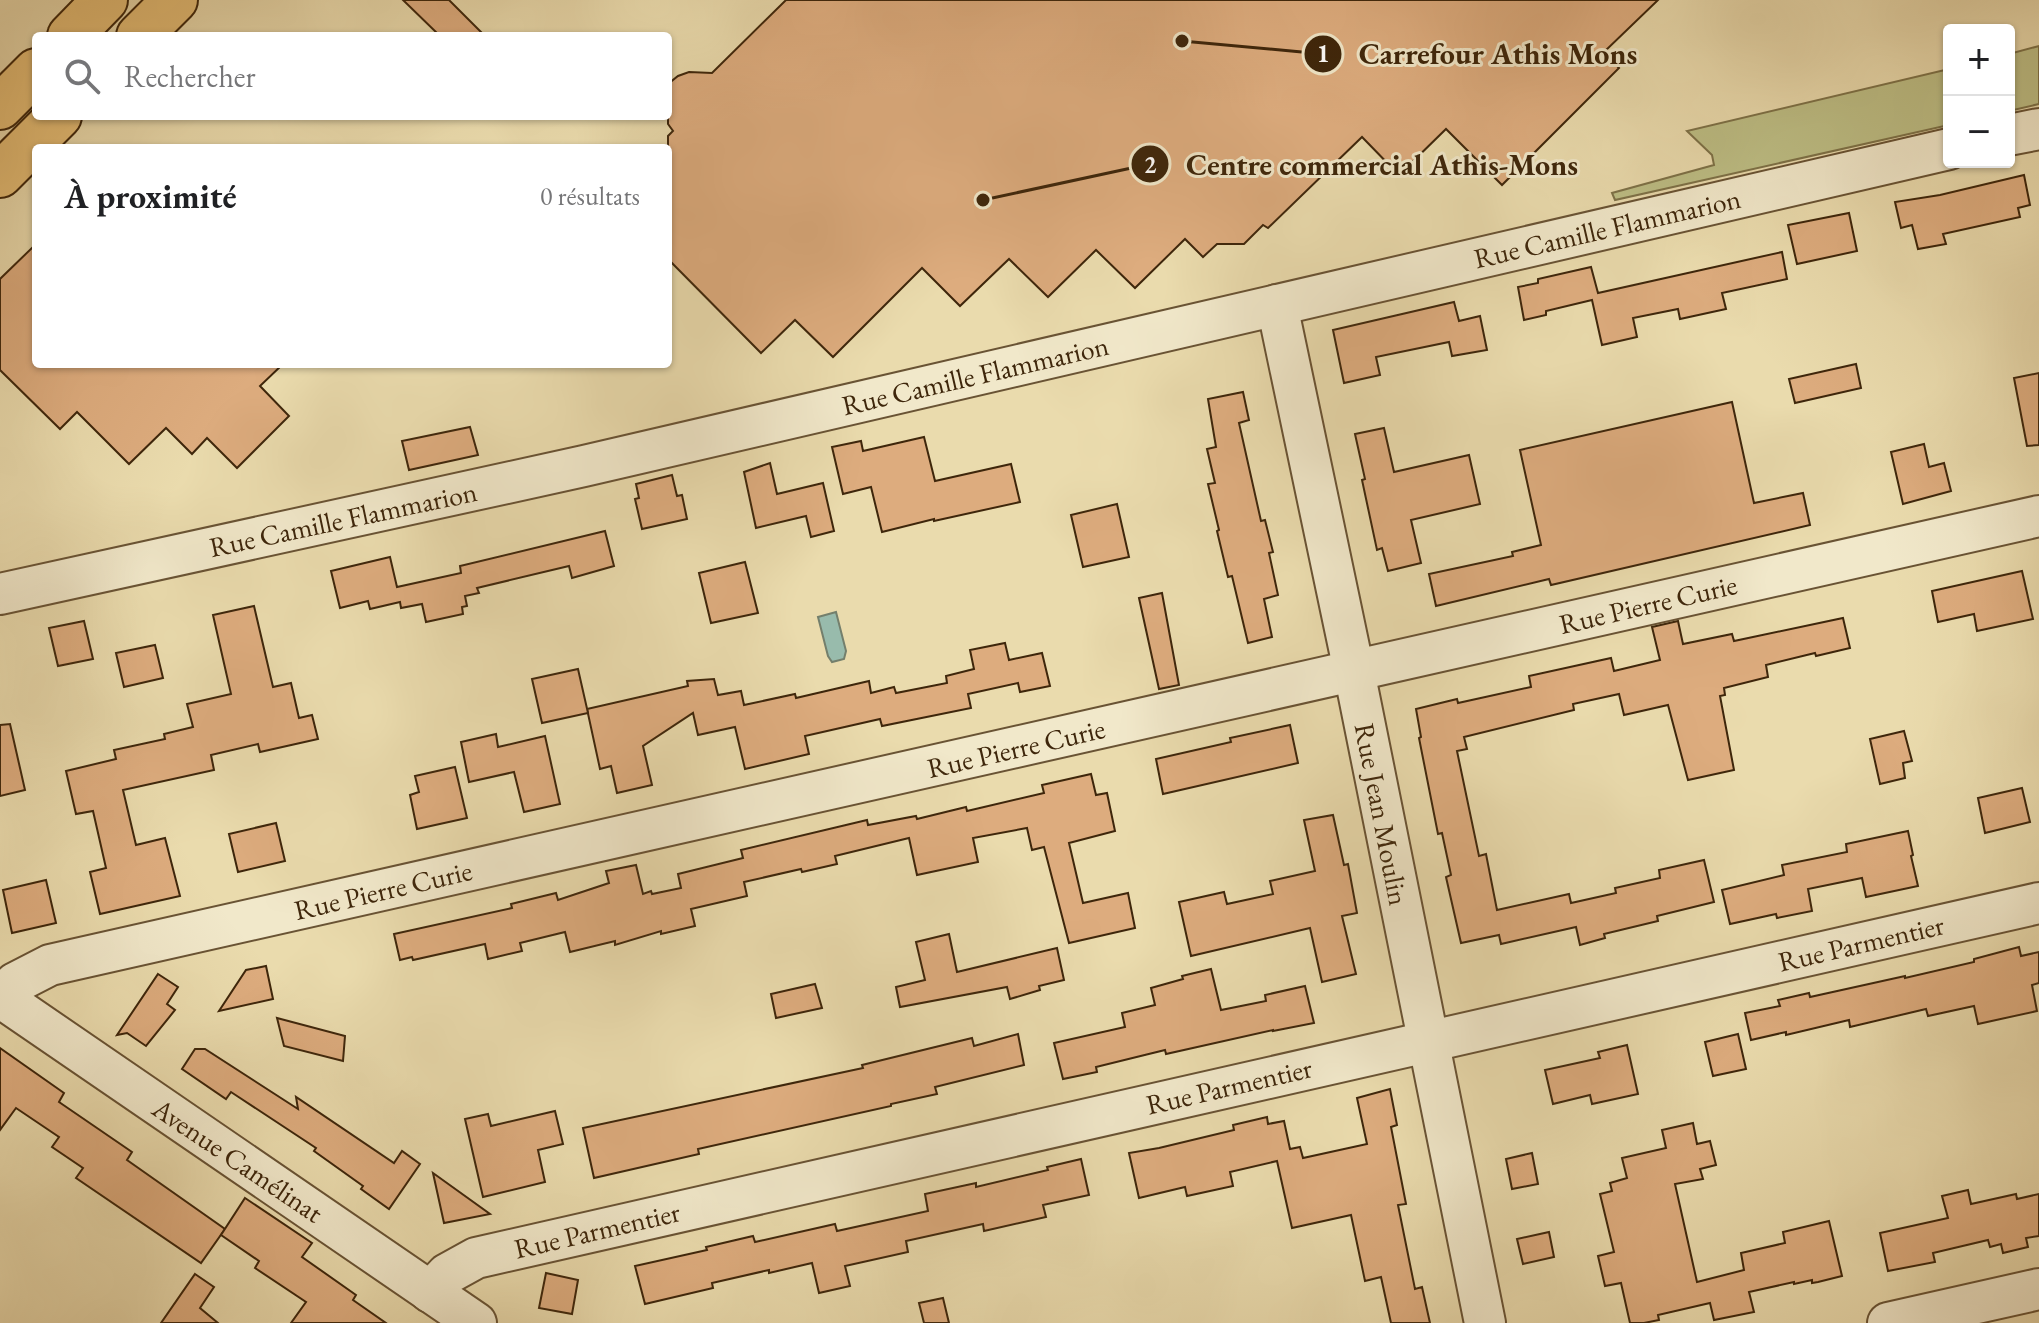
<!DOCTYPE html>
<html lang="fr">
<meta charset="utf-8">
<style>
:root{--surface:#fff;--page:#f2f2f2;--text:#202124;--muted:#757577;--line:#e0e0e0}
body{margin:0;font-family:"EB Garamond",serif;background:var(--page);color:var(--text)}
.controls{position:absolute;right:24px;top:24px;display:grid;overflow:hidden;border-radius:8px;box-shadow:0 2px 6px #0004}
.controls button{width:72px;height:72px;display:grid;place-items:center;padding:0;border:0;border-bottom:2px solid var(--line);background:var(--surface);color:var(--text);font:40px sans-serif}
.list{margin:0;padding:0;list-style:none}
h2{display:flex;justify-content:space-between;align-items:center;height:104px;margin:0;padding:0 32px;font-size:34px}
h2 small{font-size:26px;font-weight:400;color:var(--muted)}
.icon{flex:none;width:44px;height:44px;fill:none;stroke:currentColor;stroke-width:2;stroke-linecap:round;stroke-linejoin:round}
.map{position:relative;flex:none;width:2039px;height:1323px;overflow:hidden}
.search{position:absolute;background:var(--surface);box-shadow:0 2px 6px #0004;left:32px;top:32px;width:640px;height:88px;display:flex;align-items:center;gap:20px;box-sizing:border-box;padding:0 28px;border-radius:8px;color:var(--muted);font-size:30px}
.panel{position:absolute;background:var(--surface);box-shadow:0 2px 6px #0004;left:32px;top:144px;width:640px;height:224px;border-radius:8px}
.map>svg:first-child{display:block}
.green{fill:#bdbe85;stroke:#7e7248;stroke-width:2}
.water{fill:#98bbac;stroke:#747f6c;stroke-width:2}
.building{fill:#ddac7e;stroke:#3e260b;stroke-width:2}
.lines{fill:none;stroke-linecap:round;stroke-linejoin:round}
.minor-casing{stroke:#695334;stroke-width:44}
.major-casing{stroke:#3e260b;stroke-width:48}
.minor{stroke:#f1e8ca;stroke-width:40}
.major{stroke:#e5be76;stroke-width:44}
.labels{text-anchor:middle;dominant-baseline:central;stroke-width:6;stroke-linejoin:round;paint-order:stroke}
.street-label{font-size:28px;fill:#3e260b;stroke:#f1e8ca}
.leader{fill:none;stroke:#3e260b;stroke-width:3}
.callout-dot{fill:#3e260b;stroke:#f1e8ca;stroke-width:3}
.mark-label{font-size:24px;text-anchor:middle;font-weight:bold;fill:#fff}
.callout-label{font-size:30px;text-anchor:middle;font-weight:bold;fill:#3e260b;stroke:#f1e8ca;stroke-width:6;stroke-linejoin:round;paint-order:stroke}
</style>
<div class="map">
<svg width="2039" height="1323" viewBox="0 0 2039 1323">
<rect width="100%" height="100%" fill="#eadbad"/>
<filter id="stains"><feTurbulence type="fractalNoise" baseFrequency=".0025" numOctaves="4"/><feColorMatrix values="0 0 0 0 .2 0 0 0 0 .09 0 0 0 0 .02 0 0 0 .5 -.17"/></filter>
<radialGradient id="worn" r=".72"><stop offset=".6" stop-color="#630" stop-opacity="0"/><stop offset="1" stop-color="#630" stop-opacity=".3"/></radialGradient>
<!-- green -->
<g class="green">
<path d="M 2039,46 L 2039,104 L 2009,111 L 2009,54 Z"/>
<path d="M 1949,69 L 1949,125 L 1615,200 L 1612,193 L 1714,165 L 1712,155 L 1687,131 Z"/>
</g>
<!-- water -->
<path class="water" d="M 836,612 L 846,651 L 844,659 L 832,662 L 828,656 L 818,617 Z"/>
<!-- building -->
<g class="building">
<path d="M 403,0 L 449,0 L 485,36 L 440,36 Z"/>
<path d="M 786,0 L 1658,0 L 1604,52 L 1619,68 L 1502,185 L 1446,129 L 1399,175 L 1362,137 L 1268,228 L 1263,225 L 1244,244 L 1217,244 L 1203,257 L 1185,239 L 1135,288 L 1096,250 L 1048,297 L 1009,259 L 960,306 L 922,268 L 833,357 L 795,320 L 761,353 L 668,259 L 668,136 L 673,131 L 668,124 L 668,84 L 678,76 L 689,72 L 712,73 Z"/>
<path d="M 2024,175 L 2030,205 L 2018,208 L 2020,217 L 1943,234 L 1946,244 L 1918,249 L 1912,225 L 1901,228 L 1895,202 L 1940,195 Z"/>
<path d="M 1849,213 L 1857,251 L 1797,264 L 1788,225 Z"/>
<path d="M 36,244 L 36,364 L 283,364 L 260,386 L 289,416 L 237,468 L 207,438 L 192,454 L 166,428 L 129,464 L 77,412 L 60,429 L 0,370 L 0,279 Z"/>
<path d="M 1782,252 L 1787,279 L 1722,293 L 1726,309 L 1680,319 L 1678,309 L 1633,318 L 1637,337 L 1602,345 L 1592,300 L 1546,311 L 1546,315 L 1524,320 L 1518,287 L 1538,283 L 1538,279 L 1591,267 L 1598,293 Z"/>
<path d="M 1454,302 L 1459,321 L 1480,316 L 1487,350 L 1452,356 L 1449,342 L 1376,357 L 1380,375 L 1344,383 L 1333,330 Z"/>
<path d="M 1856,364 L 1861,388 L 1795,403 L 1789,379 Z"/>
<path d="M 2039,373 L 2039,445 L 2027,446 L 2014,378 Z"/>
<path d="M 1243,392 L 1249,420 L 1239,423 L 1261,521 L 1265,520 L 1273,552 L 1269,553 L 1278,595 L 1264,599 L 1272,637 L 1248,643 L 1232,576 L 1228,577 L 1217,531 L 1219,530 L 1208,484 L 1215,483 L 1207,449 L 1216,447 L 1208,399 Z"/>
<path d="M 1732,402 L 1754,503 L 1803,493 L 1810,525 L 1551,585 L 1549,579 L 1436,606 L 1429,574 L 1513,556 L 1512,552 L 1541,545 L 1520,450 Z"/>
<path d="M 470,427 L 478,455 L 409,470 L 402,441 Z"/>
<path d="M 1384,428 L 1394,472 L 1469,455 L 1480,504 L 1411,520 L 1421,563 L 1388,571 L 1382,548 L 1377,550 L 1362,480 L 1365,479 L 1355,434 Z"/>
<path d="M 924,437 L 935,481 L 1011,464 L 1020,502 L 934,521 L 934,519 L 882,532 L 871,487 L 843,494 L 832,447 L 861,441 L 863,451 Z"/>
<path d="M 1924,444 L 1929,467 L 1944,463 L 1951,491 L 1903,504 L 1891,452 Z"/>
<path d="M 770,463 L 777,494 L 823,483 L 834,531 L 811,537 L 806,516 L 756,528 L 744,472 Z"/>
<path d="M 672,475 L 677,496 L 682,495 L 687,519 L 642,529 L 635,499 L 639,498 L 636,484 Z"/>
<path d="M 1117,504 L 1129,557 L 1083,567 L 1071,515 Z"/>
<path d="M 605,531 L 614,566 L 572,578 L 569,566 L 477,588 L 479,593 L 465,596 L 467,606 L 462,607 L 463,614 L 426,622 L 422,604 L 401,608 L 400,602 L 370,609 L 368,601 L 340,608 L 331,571 L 390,557 L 397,587 L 461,573 L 460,566 Z"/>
<path d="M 745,562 L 758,613 L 711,623 L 699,573 Z"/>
<path d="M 2022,571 L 2033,619 L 1977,631 L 1974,614 L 1938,622 L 1932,591 Z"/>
<path d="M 1162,593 L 1179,685 L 1159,689 L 1139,598 Z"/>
<path d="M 254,606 L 273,687 L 291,683 L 299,718 L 312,715 L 318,739 L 260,752 L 258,744 L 211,755 L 214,770 L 123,790 L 136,845 L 165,838 L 180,896 L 100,914 L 90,872 L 106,868 L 93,811 L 76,814 L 66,771 L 116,759 L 114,750 L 165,739 L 164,734 L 193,727 L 187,704 L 231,694 L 213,615 Z"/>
<path d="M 1843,618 L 1850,648 L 1816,656 L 1815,653 L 1766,665 L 1768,677 L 1724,688 L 1725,695 L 1720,696 L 1734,770 L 1688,780 L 1668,705 L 1624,715 L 1619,694 L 1573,704 L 1574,710 L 1464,737 L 1467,749 L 1457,751 L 1479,856 L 1486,854 L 1497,910 L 1569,894 L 1571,903 L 1616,893 L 1615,888 L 1660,878 L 1659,870 L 1704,860 L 1714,902 L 1657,916 L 1658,921 L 1604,934 L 1605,938 L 1580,945 L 1576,927 L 1501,944 L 1499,935 L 1461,943 L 1446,877 L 1451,875 L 1442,833 L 1438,834 L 1419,738 L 1421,737 L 1416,709 L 1457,699 L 1458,703 L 1531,687 L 1529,676 L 1611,658 L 1614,671 L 1660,660 L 1652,627 L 1678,621 L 1683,644 L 1732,634 L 1734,641 Z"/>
<path d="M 84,621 L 93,659 L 58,666 L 49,628 Z"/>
<path d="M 1005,643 L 1009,660 L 1042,653 L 1050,686 L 1020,692 L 1018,683 L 968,694 L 971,708 L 882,726 L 880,719 L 805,736 L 809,754 L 745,769 L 735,727 L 698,735 L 693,713 L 643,746 L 652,785 L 617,793 L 611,766 L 600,769 L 587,709 L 688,686 L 687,681 L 714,679 L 718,695 L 741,691 L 744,705 L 795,694 L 796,698 L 869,681 L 871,693 L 894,687 L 896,693 L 947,683 L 946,676 L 974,669 L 970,650 Z"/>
<path d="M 155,645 L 163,678 L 124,687 L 116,653 Z"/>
<path d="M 578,669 L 588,713 L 542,723 L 532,679 Z"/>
<path d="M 10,724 L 25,790 L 0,796 L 0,725 Z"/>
<path d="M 1290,725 L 1298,763 L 1163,794 L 1156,759 L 1231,742 L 1230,738 Z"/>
<path d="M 1904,731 L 1912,761 L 1903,763 L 1905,778 L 1880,784 L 1870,739 Z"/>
<path d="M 496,734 L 498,747 L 545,736 L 560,804 L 524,812 L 514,772 L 469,782 L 461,742 Z"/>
<path d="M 455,767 L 467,818 L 417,829 L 410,795 L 419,792 L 415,776 Z"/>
<path d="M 1091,774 L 1096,795 L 1107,793 L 1115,831 L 1069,843 L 1083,903 L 1128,893 L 1135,928 L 1069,943 L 1044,847 L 1032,850 L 1027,828 L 973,838 L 978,862 L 917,875 L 909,838 L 835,856 L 837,864 L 802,872 L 801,869 L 744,882 L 747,896 L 691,909 L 695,926 L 661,934 L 661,931 L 615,945 L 615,941 L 570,952 L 565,932 L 520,943 L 522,951 L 488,959 L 485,944 L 413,960 L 412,957 L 400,960 L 394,934 L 512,908 L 511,904 L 556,893 L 558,900 L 609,883 L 606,871 L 636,865 L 643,894 L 651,891 L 652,894 L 681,888 L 678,874 L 743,858 L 741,850 L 867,820 L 868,825 L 916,816 L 917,819 L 966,807 L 967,811 L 1044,793 L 1042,785 Z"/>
<path d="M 2022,788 L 2030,822 L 1985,833 L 1978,798 Z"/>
<path d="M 1333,815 L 1344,865 L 1348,864 L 1357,913 L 1342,916 L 1356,974 L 1322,982 L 1310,928 L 1191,956 L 1179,902 L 1224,892 L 1227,904 L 1273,894 L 1270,881 L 1315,871 L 1304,820 Z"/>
<path d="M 276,823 L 285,861 L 238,872 L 229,834 Z"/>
<path d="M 1908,831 L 1913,855 L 1911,856 L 1918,886 L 1866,897 L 1862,878 L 1808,889 L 1812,911 L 1777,918 L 1776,914 L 1730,924 L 1722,890 L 1784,875 L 1782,865 L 1847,852 L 1846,844 Z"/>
<path d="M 46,880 L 56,923 L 12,933 L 3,890 Z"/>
<path d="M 949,934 L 957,972 L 1057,948 L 1064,980 L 1039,986 L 1040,990 L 1010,999 L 1007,987 L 900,1007 L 896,987 L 925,980 L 916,942 Z"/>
<path d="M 2019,947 L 2021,956 L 2039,952 L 2039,983 L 2032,985 L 2037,1011 L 1978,1024 L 1974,1006 L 1928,1016 L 1926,1009 L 1850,1027 L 1849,1020 L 1786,1035 L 1786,1032 L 1751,1040 L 1745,1013 L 1780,1006 L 1778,1000 L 1809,993 L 1810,997 L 1905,976 L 1905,978 L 1974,962 L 1974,959 Z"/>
<path d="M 266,966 L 273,999 L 219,1011 L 246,970 Z"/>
<path d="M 1211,969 L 1221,1010 L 1266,1001 L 1265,995 L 1305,986 L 1314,1023 L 1273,1031 L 1273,1030 L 1166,1054 L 1165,1050 L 1096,1067 L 1097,1072 L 1063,1079 L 1054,1043 L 1125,1027 L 1122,1013 L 1155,1005 L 1151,988 L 1183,979 L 1182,976 Z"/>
<path d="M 158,974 L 178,987 L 167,1004 L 175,1010 L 146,1046 L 127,1033 L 117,1035 Z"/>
<path d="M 815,984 L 822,1008 L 776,1018 L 771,994 Z"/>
<path d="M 277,1018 L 345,1036 L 343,1061 L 284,1046 Z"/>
<path d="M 1018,1034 L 1024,1065 L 935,1087 L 937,1094 L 891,1104 L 891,1106 L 698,1149 L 699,1154 L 594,1178 L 583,1128 L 863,1068 L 862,1065 L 972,1038 L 974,1046 Z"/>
<path d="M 1738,1034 L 1746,1069 L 1713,1076 L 1705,1042 Z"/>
<path d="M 1627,1045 L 1638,1094 L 1592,1104 L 1590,1095 L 1553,1104 L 1545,1070 L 1600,1058 L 1598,1052 Z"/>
<path d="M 0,1048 L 64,1093 L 59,1102 L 132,1152 L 127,1160 L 225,1229 L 201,1263 L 76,1178 L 83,1168 L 52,1147 L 59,1137 L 16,1108 L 0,1130 Z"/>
<path d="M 195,1049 L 205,1049 L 298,1109 L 296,1097 L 394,1163 L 402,1151 L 420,1164 L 389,1209 L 361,1189 L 363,1186 L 314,1151 L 316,1148 L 231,1092 L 226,1099 L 182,1069 Z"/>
<path d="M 1390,1089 L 1397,1125 L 1391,1127 L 1406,1204 L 1398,1205 L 1415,1289 L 1422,1287 L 1430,1323 L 1391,1323 L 1381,1277 L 1365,1281 L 1351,1215 L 1292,1228 L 1277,1161 L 1230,1172 L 1233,1186 L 1187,1196 L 1185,1187 L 1139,1198 L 1129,1153 L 1159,1148 L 1234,1130 L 1233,1125 L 1267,1117 L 1268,1124 L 1284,1121 L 1290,1149 L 1300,1147 L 1303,1158 L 1367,1144 L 1357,1098 Z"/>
<path d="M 555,1111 L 563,1144 L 538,1150 L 545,1182 L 483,1197 L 465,1119 L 488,1114 L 491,1126 Z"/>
<path d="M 1693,1123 L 1697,1144 L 1710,1141 L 1716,1165 L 1700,1169 L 1703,1179 L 1675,1184 L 1697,1282 L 1744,1270 L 1741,1253 L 1785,1243 L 1783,1232 L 1829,1221 L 1842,1276 L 1818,1282 L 1812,1283 L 1812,1280 L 1794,1284 L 1794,1282 L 1749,1292 L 1754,1312 L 1714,1320 L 1710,1303 L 1658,1315 L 1659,1320 L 1644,1323 L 1630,1323 L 1621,1283 L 1605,1286 L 1598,1256 L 1614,1252 L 1600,1194 L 1612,1191 L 1610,1183 L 1627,1178 L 1622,1158 L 1666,1148 L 1662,1130 Z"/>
<path d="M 1532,1153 L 1538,1184 L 1512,1189 L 1506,1159 Z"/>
<path d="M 1081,1159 L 1089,1195 L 1043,1205 L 1046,1217 L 984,1231 L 983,1224 L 906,1241 L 908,1252 L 845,1266 L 850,1286 L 819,1293 L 812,1263 L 769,1273 L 769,1270 L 712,1283 L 713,1288 L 645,1304 L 635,1266 L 707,1250 L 706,1247 L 753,1236 L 755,1242 L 835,1224 L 837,1231 L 928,1211 L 925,1194 L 976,1183 L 976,1187 L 1048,1170 L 1047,1167 Z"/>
<path d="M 433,1173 L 490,1214 L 444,1223 Z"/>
<path d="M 1968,1190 L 1971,1204 L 2016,1194 L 2017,1199 L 2039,1194 L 2039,1236 L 2026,1238 L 2028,1247 L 2003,1253 L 2001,1244 L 1990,1247 L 1988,1240 L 1933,1253 L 1935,1262 L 1888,1271 L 1880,1233 L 1948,1218 L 1942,1196 Z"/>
<path d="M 245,1198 L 312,1243 L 302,1257 L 356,1295 L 353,1300 L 386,1323 L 291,1323 L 306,1302 L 255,1268 L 259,1261 L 221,1235 Z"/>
<path d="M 1549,1232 L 1554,1257 L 1523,1264 L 1517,1239 Z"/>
<path d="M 546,1273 L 578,1280 L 572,1314 L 539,1308 Z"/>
<path d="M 195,1274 L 214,1287 L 200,1308 L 218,1323 L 161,1323 Z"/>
<path d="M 943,1298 L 949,1323 L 924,1323 L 919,1303 Z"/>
</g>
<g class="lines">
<!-- minor casing -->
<g class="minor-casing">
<g id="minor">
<path d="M 2009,135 L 2039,129"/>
<path d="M 1277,305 L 1354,671 L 1485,1323"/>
<path d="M 0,594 L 584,466 L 1949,149"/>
<path d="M 0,997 L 476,1323"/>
<path d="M 5,1000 L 15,983 L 50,965 L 2039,516"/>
<path d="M 430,1292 L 447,1274 L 476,1258 L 2039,903"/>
<path d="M 1888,1323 L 2039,1289"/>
</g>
</g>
<!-- major casing -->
<g class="major-casing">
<g id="major">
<path d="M 70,36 L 105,0"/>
<path d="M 139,36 L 175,0"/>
<path d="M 0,107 L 36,71"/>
<path d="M 0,175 L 59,116"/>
</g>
</g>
<!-- minor -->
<use href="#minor" class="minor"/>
<!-- major -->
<use href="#major" class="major"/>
</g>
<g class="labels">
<!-- street labels -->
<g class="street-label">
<text transform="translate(1607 228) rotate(-13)">Rue Camille Flammarion</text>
<text transform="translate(975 375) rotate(-13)">Rue Camille Flammarion</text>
<text transform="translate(343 519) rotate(-12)">Rue Camille Flammarion</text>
<text transform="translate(1648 604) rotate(-13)">Rue Pierre Curie</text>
<text transform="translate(1016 748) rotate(-13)">Rue Pierre Curie</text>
<text transform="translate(1382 814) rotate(79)">Rue Jean Moulin</text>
<text transform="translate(383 890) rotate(-13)">Rue Pierre Curie</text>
<text transform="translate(1861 943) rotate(-13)">Rue Parmentier</text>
<text transform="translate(1229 1086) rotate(-13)">Rue Parmentier</text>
<text transform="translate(238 1160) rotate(34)">Avenue Camélinat</text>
<text transform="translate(597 1230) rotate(-13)">Rue Parmentier</text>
</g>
</g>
<!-- callouts -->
<path class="leader" d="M1182 41L1323 54M983 200L1150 164"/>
<g class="callout-dot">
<circle cx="1182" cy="41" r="8"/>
<circle cx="983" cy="200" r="8"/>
<circle cx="1323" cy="54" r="20"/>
<circle cx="1150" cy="164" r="20"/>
</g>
<g class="mark-label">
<text x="1323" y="62">1</text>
<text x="1150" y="173">2</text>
</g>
<g class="callout-label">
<text x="1498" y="64">Carrefour Athis Mons</text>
<text x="1382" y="175">Centre commercial Athis-Mons</text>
</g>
<rect width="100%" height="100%" filter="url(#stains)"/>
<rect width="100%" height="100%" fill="url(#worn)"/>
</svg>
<div class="controls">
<button>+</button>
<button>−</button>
</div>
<div class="search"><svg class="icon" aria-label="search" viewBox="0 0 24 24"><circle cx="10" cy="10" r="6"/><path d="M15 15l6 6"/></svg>Rechercher</div>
<section class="panel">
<h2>À proximité<small>0 résultats</small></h2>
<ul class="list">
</ul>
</section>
</div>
